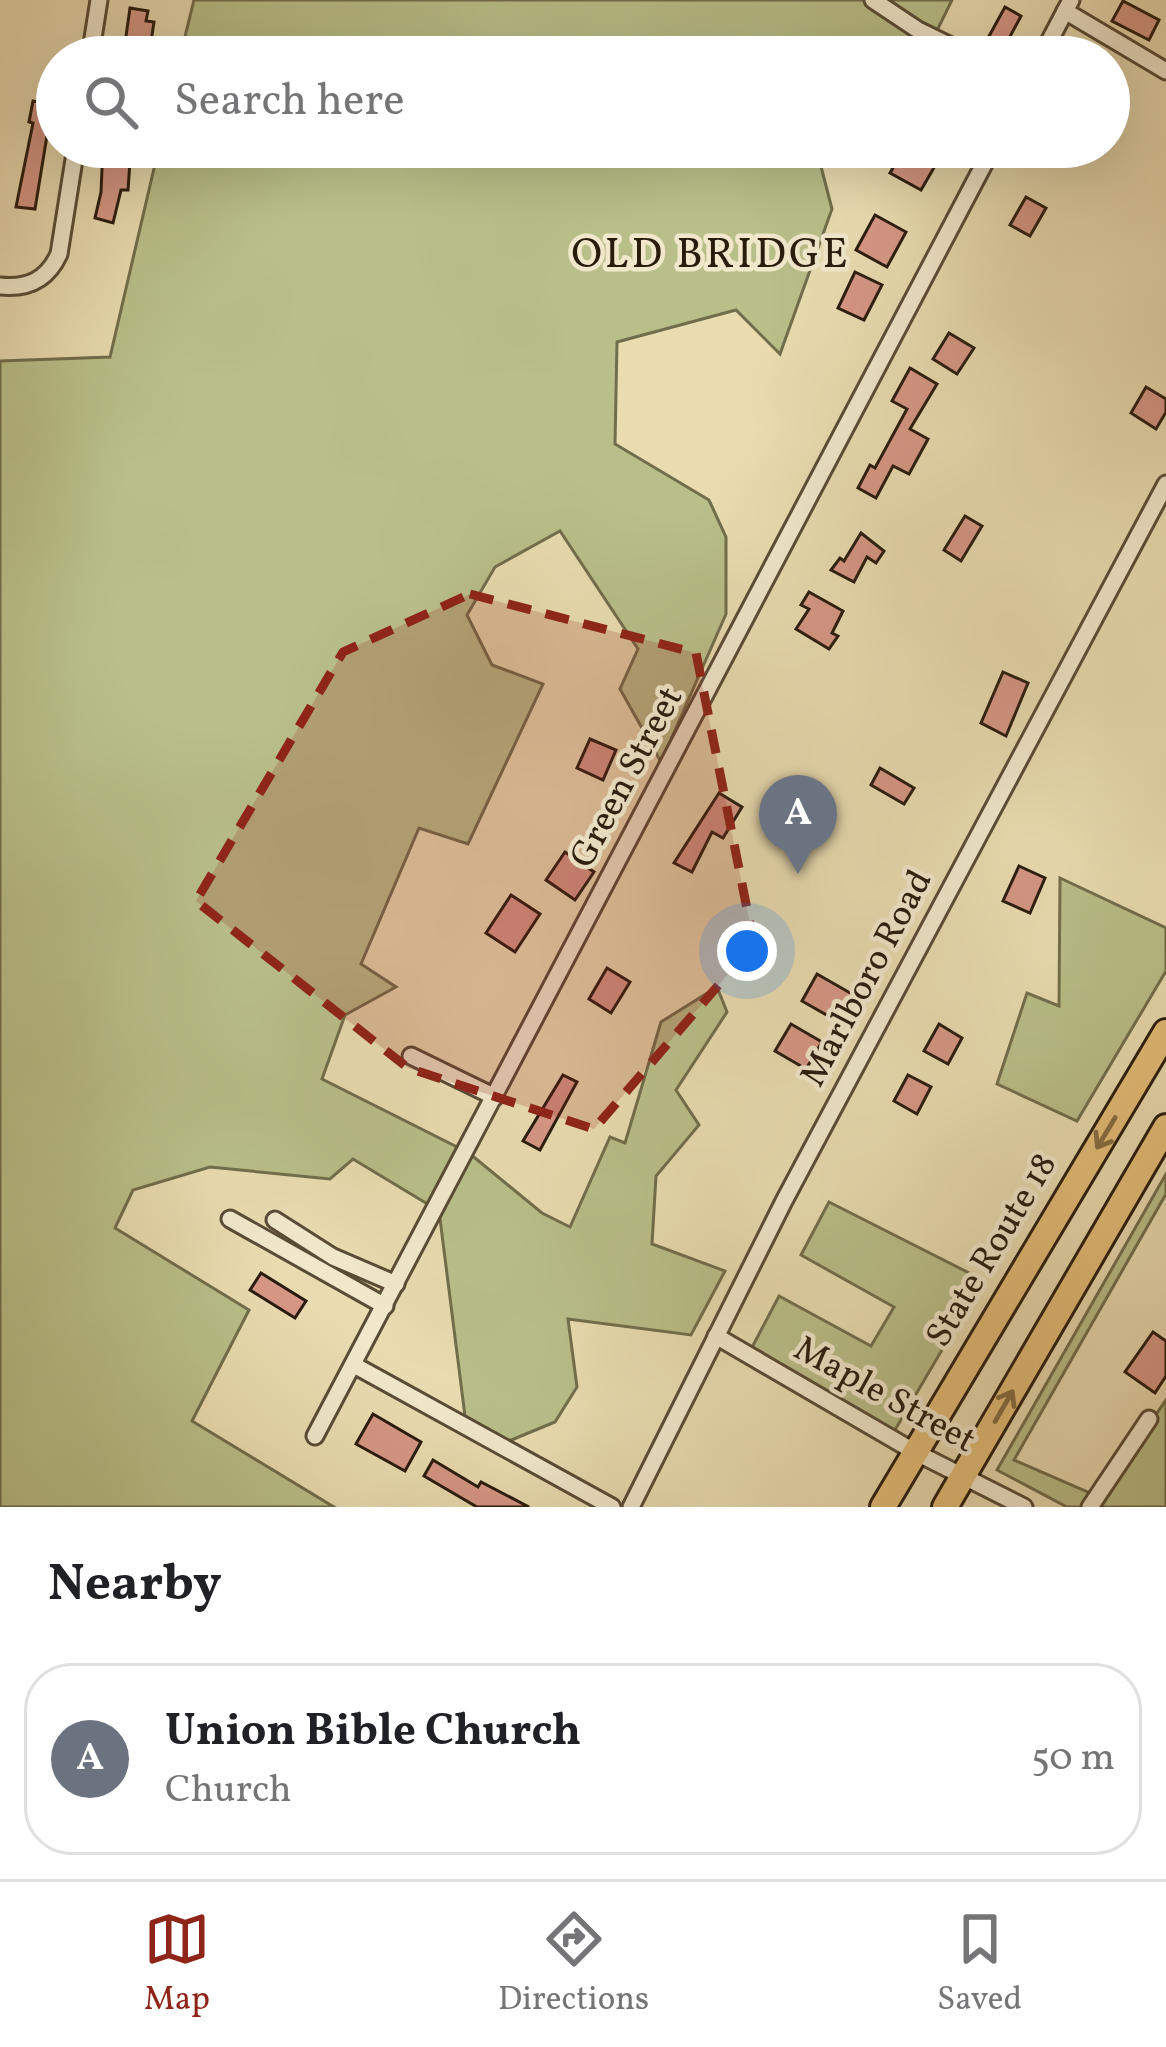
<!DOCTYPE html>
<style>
:root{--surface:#fff;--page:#f6f6f6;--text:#202124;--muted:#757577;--line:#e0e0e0;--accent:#8f2418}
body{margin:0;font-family:Vollkorn,serif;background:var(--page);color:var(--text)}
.you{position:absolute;left:747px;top:951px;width:42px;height:42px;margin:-30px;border:9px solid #fff;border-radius:50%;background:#1a73e8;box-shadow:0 0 0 18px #1a73e833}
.badge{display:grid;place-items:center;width:78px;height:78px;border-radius:50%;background:var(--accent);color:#fff;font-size:39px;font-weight:700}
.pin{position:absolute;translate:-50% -99px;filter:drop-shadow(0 3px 6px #0008)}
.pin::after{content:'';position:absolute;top:63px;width:42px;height:36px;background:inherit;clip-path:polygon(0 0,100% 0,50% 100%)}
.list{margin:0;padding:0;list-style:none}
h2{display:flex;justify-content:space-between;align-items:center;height:156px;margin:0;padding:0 48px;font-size:51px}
h2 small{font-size:39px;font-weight:400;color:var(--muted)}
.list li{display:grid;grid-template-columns:78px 1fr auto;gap:36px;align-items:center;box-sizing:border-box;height:192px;margin:0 24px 24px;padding:0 24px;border:3px solid var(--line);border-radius:48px}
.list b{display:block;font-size:45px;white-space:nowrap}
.list p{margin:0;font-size:39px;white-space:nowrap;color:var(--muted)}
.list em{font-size:39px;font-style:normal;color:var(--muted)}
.icon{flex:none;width:66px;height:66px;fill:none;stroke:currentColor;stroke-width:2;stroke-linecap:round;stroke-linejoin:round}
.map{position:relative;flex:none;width:1166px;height:1507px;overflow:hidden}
.search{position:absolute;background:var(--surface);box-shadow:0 12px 48px #0002;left:36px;right:36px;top:36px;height:132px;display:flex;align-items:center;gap:30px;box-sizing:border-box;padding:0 42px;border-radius:66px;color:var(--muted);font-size:45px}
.sheet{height:372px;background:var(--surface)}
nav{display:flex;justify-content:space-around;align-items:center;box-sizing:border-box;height:168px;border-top:3px solid var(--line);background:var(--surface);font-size:33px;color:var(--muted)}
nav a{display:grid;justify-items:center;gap:6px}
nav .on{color:var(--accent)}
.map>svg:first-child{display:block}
.green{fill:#b9bf89;stroke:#716e4b;stroke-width:3}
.building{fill:#d69786;stroke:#291c0d;stroke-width:3}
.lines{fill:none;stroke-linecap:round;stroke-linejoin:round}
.minor-casing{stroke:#594c36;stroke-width:21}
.highway-casing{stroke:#291c0d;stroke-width:30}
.minor{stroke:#f1e8cc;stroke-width:15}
.highway{stroke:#e4be78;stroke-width:24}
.oneway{stroke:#866d42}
.marked{fill:#8f2418;fill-opacity:0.2;stroke:#8f2418;stroke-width:9;stroke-dasharray:24 15;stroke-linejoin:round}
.labels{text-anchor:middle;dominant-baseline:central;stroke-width:9;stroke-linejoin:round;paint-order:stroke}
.street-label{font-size:36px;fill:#291c0d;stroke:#f1e8cc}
.quarter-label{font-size:42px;letter-spacing:3px;fill:#291c0d;stroke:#f1e8cc}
</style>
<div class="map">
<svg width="1166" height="1507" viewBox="0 0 1166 1507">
<rect width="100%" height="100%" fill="#e9dcb1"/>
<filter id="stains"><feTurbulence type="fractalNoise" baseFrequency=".00167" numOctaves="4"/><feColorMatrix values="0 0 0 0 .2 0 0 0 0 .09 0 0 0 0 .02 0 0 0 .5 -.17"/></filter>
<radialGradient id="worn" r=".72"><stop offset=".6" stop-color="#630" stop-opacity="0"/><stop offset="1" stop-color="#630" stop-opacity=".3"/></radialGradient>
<!-- green -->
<g class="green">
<path d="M 194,0 L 952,0 L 924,57 L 180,57 Z"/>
<path d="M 159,147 L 811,147 L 817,151 L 832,209 L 780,354 L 736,310 L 617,342 L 615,444 L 709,500 L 726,537 L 726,614 L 661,762 L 620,689 L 638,649 L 560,531 L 495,567 L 467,615 L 492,665 L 543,684 L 468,844 L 419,828 L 361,964 L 396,987 L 345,1015 L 322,1079 L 469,1153 L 542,1213 L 570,1227 L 610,1137 L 625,1143 L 661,1022 L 717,987 L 727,1012 L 676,1090 L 699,1125 L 656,1176 L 652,1244 L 725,1271 L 691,1335 L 568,1319 L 577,1387 L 555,1422 L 509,1441 L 465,1416 L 439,1211 L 353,1159 L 330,1179 L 210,1167 L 133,1190 L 115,1228 L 249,1310 L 192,1421 L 334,1507 L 0,1507 L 0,361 L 110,357 Z"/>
<path d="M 1060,878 L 1166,928 L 1166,971 L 1077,1121 L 997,1084 L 1027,993 L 1059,1006 Z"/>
<path d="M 1166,1174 L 1166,1194 L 1014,1460 L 1099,1497 L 1166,1400 L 1166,1507 L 1067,1507 L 997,1470 Z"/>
<path d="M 829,1202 L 983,1280 L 892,1435 L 748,1355 L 779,1296 L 871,1346 L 894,1307 L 801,1255 Z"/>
</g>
<!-- building -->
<g class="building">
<path d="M 1123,1 L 1159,20 L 1149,40 L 1112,21 Z"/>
<path d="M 1005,7 L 1021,16 L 999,57 L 995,57 L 982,49 Z"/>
<path d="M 130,8 L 148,11 L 146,21 L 154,22 L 149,55 L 142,54 L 142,57 L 123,57 Z"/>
<path d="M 33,101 L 52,105 L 35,209 L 16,207 L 33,123 L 29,122 Z"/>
<path d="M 103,147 L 131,147 L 128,190 L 121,190 L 113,223 L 95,218 L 101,192 Z"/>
<path d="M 905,147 L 931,147 L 942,154 L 921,190 L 890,173 Z"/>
<path d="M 1026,197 L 1046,208 L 1030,236 L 1010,225 Z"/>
<path d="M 875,215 L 906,232 L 887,267 L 856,250 Z"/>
<path d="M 855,272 L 882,285 L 864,320 L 838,308 Z"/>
<path d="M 949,333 L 974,348 L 957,374 L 933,359 Z"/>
<path d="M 910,368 L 937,384 L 910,429 L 928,439 L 909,474 L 893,466 L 876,498 L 858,488 L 870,465 L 875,468 L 907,409 L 892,401 Z"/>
<path d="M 1146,387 L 1166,399 L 1166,412 L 1156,429 L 1131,413 Z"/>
<path d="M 965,516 L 982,526 L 961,561 L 944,550 Z"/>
<path d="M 861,533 L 884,551 L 876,563 L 867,557 L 854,582 L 831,570 L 840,558 L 844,561 Z"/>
<path d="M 809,592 L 843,611 L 832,633 L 838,636 L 829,649 L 796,629 L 809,609 L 801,605 Z"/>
<path d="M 1003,672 L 1028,683 L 1006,736 L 981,723 Z"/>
<path d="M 590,739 L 616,750 L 603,780 L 577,768 Z"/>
<path d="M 880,768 L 914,788 L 904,804 L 871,785 Z"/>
<path d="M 719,793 L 742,807 L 723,838 L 712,832 L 692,872 L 674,863 Z"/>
<path d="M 565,852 L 594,872 L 575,900 L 546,880 Z"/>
<path d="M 1019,866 L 1045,878 L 1030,913 L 1003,901 Z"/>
<path d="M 511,895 L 540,914 L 515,952 L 486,933 Z"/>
<path d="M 607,968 L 630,982 L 611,1013 L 589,999 Z"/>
<path d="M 817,974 L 859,998 L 844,1025 L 802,1001 Z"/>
<path d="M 791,1024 L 822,1042 L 806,1069 L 775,1051 Z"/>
<path d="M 939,1024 L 962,1038 L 948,1064 L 924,1051 Z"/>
<path d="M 563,1075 L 577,1082 L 540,1150 L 523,1141 Z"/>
<path d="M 908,1075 L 931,1087 L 917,1114 L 894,1101 Z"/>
<path d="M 261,1273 L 306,1301 L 295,1318 L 250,1290 Z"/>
<path d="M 1153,1332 L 1166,1341 L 1166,1376 L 1155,1393 L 1125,1372 Z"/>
<path d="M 373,1414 L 421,1442 L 405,1471 L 356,1444 Z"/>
<path d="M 433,1460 L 478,1487 L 481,1482 L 529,1507 L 477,1507 L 424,1476 Z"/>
</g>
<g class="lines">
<!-- minor casing -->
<g class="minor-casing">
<g id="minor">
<path d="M 873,0 L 918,30 L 973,57"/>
<path d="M 1065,11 L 1166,71"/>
<path d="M 90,57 L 99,0"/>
<path d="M 1041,57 L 1071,0"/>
<path d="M 0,286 C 28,289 47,280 59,254 L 76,147"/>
<path d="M 411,1056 L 495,1097"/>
<path d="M 230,1219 L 385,1306"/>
<path d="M 275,1220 L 333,1257 L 396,1284"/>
<path d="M 716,1336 L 915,1452 L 1024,1507"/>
<path d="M 354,1365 L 612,1507"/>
<path d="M 315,1436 L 993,147"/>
<path d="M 631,1507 L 784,1201 L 1166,484"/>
<path d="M 1090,1507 L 1149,1419"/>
</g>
</g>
<!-- highway casing -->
<g class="highway-casing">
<g id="highway">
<path d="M 883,1507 L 1166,1032"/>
<path d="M 945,1507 L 1166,1127"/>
</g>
</g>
<!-- minor -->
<use href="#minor" class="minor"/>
<!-- highway -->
<use href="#highway" class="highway"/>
</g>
<!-- one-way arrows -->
<defs><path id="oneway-shaft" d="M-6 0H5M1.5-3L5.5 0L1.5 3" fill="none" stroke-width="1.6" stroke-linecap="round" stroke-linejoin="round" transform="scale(3)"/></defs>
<g class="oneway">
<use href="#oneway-shaft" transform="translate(1106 1133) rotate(121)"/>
<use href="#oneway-shaft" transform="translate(1004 1406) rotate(-60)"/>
</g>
<!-- marked area -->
<path class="marked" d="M 470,594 L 696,653 L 754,944 L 594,1129 L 408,1068 L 196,901 L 343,652 Z"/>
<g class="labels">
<!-- street labels -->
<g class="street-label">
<text transform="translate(628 778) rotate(-62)">Green Street</text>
<text transform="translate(868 979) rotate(-62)">Marlboro Road</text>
<text transform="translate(993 1251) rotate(-59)">State Route 18</text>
<text transform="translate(884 1396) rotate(29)">Maple Street</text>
</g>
<!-- quarter labels -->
<g class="quarter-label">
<text x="711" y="256">OLD BRIDGE</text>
</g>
</g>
<rect width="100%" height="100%" filter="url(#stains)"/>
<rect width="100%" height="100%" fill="url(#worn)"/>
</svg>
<div class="you"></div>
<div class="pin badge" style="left:798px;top:874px;background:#6b7280">A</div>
<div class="search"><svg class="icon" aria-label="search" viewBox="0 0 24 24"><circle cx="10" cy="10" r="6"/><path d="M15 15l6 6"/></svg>Search here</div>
</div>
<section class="sheet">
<h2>Nearby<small></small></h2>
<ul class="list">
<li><span class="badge" style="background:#6b7280">A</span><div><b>Union Bible Church</b><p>Church</p></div><em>50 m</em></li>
</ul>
</section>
<nav>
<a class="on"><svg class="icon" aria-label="map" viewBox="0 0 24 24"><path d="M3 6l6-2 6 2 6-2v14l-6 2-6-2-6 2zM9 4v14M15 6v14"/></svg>Map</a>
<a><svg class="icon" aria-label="directions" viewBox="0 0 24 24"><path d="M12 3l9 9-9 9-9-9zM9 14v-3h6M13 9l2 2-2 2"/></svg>Directions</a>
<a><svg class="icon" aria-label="saved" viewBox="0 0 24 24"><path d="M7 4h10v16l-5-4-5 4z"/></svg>Saved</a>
</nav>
